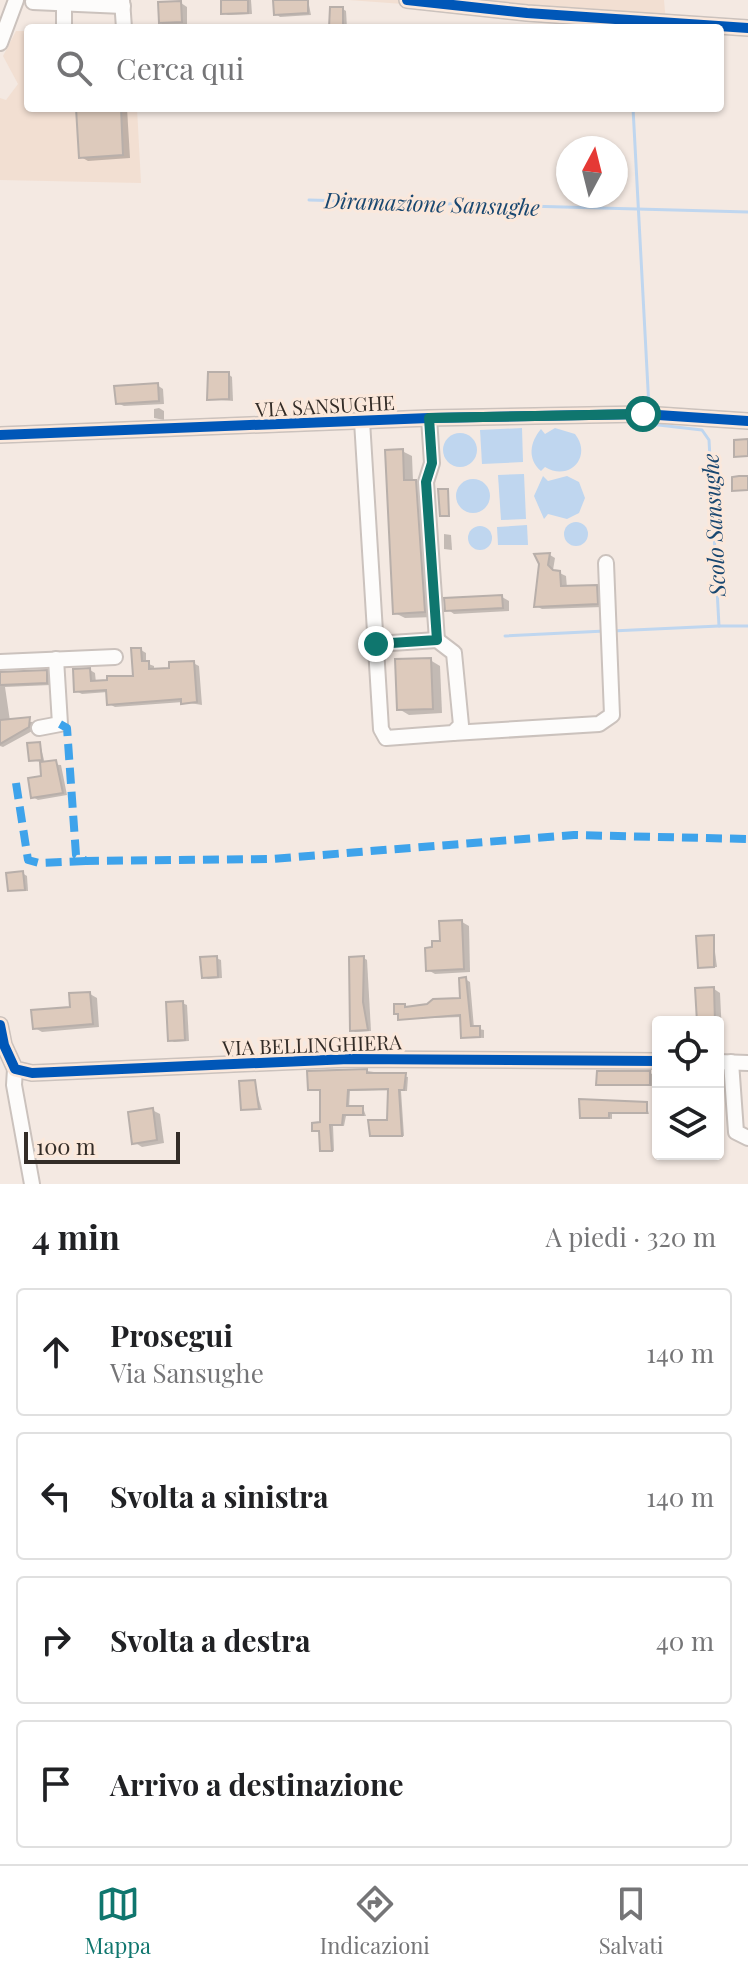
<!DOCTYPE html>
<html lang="it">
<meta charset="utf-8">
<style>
:root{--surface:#fff;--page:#f6f6f6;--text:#202124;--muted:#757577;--line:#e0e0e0;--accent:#0f766e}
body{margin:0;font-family:"Playfair Display",serif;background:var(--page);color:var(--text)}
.controls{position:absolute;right:24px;bottom:24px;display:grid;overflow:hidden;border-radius:8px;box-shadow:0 2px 6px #0004}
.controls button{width:72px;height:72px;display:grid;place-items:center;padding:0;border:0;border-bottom:2px solid var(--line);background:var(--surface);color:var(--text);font:40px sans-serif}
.compass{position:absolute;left:556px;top:136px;width:72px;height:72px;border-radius:50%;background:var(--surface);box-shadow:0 2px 6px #0004;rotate:7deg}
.scale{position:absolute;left:24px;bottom:20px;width:156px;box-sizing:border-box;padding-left:8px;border:4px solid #332c27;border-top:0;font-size:22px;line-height:28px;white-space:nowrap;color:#332c27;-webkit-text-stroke:6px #fbe8db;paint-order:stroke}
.stop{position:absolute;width:24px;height:24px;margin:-18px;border:6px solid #0f766e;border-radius:50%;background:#fff}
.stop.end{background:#0f766e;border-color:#fff;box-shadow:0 2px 8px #0008}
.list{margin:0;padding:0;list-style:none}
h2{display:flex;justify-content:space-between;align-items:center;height:104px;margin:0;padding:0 32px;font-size:34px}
h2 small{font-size:26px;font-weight:400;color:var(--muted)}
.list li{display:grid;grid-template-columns:52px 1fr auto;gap:24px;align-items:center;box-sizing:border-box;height:128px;margin:0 16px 16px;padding:0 16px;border:2px solid var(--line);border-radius:8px}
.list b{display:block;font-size:30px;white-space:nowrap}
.list p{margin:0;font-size:26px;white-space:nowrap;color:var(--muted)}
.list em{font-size:26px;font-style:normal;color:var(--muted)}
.icon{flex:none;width:44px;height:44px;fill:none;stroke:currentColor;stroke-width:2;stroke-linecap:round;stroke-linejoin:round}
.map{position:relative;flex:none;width:748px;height:1184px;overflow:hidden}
.search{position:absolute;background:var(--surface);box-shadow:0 2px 6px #0004;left:24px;right:24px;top:24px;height:88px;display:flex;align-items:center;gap:20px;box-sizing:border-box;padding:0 28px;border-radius:8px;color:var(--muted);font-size:30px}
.sheet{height:680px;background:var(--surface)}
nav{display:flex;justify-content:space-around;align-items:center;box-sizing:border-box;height:112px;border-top:2px solid var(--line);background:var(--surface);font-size:22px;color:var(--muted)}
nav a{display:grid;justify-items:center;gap:4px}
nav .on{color:var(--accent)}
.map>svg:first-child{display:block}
.built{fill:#f2dfd2}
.water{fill:#bfd6ef}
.shadow{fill:#0003}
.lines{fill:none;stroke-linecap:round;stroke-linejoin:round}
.stream{stroke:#bfd6ef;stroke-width:3}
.building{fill:#ddcabc;stroke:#b8afaa;stroke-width:2}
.minor-casing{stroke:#cbc2bd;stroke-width:18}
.minor{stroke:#fdfcfb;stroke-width:14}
.quiet{stroke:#3ea3eb;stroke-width:8;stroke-dasharray:16 8;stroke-linecap:butt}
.cycleway-casing{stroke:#fbe8db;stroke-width:15}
.cycleway{stroke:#0057b8;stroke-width:10}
.route{stroke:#0f766e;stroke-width:10}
.labels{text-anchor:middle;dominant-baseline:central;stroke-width:6;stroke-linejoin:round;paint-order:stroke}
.street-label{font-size:20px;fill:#332c27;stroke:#fbe8db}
.water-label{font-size:22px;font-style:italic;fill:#194770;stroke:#fbe8db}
</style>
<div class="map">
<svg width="748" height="1184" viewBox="0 0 748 1184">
<rect width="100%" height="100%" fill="#f4e9e2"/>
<!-- built -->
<g class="built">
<path d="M 348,0 L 664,0 L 666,23 Z"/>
<path d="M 16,31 L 28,31 L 28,108 L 137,108 L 141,183 L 0,180 L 0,98 L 6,100 L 18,84 L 3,56 Z"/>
</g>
<!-- water -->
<g class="water">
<path d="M 522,428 L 523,462 L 482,464 L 480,430 Z"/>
<path d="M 555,428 L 575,434 C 593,457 569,482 545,467 L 541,471 C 527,459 530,442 541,429 L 545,434 Z"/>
<circle cx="460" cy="450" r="17"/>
<path d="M 524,474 L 526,519 L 501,520 L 498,475 Z"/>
<path d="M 543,476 L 548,481 L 567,476 L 579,482 L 585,498 L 579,513 L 567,519 L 548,514 L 544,519 L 534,496 Z"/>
<circle cx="473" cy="496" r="17"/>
<circle cx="576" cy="534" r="12"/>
<path d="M 527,525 L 528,545 L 498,545 L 497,527 Z"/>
<circle cx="480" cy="538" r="12"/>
</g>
<!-- shadow -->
<g class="shadow">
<path d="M 223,0 L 251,0 L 252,14 L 228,15 L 223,13 Z"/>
<path d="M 275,0 L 308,0 L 311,15 L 280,17 L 276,14 Z"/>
<path d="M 181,3 L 187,7 L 187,28 L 162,28 L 160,4 Z"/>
<path d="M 343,9 L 346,11 L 347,28 L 333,28 Z"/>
<path d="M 226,25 L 229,28 L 215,28 L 214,26 Z"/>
<path d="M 78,108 L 127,108 L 130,158 L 88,161 L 81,157 Z"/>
<path d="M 228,374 L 232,377 L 233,401 L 209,399 Z"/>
<path d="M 157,385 L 163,389 L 164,404 L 124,406 L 117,403 Z"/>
<path d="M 159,408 L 164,411 L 164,420 L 154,418 L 154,409 Z"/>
<path d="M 402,451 L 412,456 L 413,482 L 426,487 L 434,617 L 405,618 L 395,613 Z"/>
<path d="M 444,534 L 451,535 L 452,550 L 444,549 Z"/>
<path d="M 550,555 L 555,558 L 553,570 L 566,576 L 567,588 L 596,587 L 602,591 L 603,607 L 542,609 L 536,606 L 541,564 L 537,556 Z"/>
<path d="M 502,597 L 509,601 L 509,611 L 454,614 L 447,609 Z"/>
<path d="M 141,650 L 146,653 L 146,663 L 154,666 L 154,671 L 193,663 L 199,666 L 202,705 L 183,702 L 115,707 L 109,704 L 108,692 L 82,694 L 76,691 L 90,670 L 95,673 L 96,683 L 135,678 Z"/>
<path d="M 430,660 L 440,666 L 442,713 L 409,715 L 399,709 Z"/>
<path d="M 46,672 L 51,675 L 51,685 L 5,687 L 10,721 L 34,722 L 34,730 L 3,747 L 0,746 L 0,674 Z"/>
<path d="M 40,744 L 45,764 L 61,765 L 67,795 L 38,800 L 33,797 L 44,778 L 41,762 L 31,760 Z"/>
<path d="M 22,873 L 27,876 L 28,891 L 10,890 Z"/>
<path d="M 462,922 L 469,926 L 470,972 L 435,974 L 428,970 L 442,942 Z"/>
<path d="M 713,937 L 717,967 L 703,968 L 700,967 Z"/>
<path d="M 216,958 L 221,960 L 222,978 L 208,979 L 203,977 Z"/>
<path d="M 364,958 L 367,960 L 371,1031 L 355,1032 L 352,1030 Z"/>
<path d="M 465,979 L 470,982 L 474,1028 L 484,1030 L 484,1038 L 463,1037 L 462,1017 L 400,1019 L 404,1006 L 409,1009 L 463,1000 Z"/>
<path d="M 714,989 L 720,993 L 722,1034 L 718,1035 L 718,1022 L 699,1022 Z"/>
<path d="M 90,994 L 97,998 L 99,1027 L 42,1032 L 35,1028 L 72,1009 Z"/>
<path d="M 182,1003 L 187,1005 L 189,1041 L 174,1042 L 170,1040 Z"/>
<path d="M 367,1071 L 408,1077 L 407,1091 L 401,1091 L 404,1136 L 372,1135 L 389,1122 L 390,1090 L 350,1091 L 349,1108 L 363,1108 L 366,1116 L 346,1116 L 344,1126 L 333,1125 L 334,1151 L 325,1152 L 321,1131 L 314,1130 L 322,1124 L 322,1090 L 310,1089 Z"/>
<path d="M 650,1073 L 654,1075 L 653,1086 L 598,1084 Z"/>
<path d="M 254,1082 L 262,1110 L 246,1110 L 243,1109 Z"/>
<path d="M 646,1104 L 649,1114 L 612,1114 L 612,1119 L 582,1116 Z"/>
<path d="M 152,1110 L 160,1114 L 164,1143 L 142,1147 L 134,1142 Z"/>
</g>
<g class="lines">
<!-- stream -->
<g class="stream">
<path d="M 633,108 L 649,408"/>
<path d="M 309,200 L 748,212"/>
<path d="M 650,419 L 650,424 L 702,430 L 709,440 L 719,626 L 748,626"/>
<path d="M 612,631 L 719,626"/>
<path d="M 505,636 L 605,631"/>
</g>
</g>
<!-- building -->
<g class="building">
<path d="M 221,0 L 248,0 L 248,13 L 221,14 Z"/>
<path d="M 273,0 L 308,0 L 308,13 L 274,15 Z"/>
<path d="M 181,1 L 182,22 L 159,23 L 158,2 Z"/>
<path d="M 330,7 L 343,7 L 343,28 L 329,28 Z"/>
<path d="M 76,108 L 121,108 L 123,155 L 79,158 Z"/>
<path d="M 208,372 L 229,372 L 229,399 L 207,400 Z"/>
<path d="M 158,383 L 159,401 L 116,404 L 114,386 Z"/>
<path d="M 748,439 L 748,456 L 734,457 L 734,440 Z"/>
<path d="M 403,449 L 404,480 L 416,480 L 425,612 L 393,614 L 385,450 Z"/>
<path d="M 739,476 L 748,476 L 748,490 L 732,491 L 732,477 Z"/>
<path d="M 438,489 L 448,489 L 449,516 L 440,516 Z"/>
<path d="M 550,553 L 548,565 L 553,570 L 560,571 L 561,586 L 597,585 L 598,604 L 534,607 L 539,564 L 534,554 Z"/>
<path d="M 502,595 L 503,608 L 445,611 L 444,598 Z"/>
<path d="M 131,648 L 141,648 L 142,661 L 149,661 L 149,669 L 169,668 L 169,662 L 194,661 L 197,702 L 181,704 L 181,699 L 107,705 L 106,690 L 74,692 L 73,669 L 90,668 L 91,681 L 107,680 L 107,676 L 133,676 Z"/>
<path d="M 431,658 L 433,709 L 397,710 L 395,659 Z"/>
<path d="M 47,670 L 47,683 L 0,685 L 0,672 Z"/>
<path d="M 30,717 L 29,727 L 0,744 L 0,720 Z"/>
<path d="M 40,742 L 42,760 L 29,761 L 27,743 Z"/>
<path d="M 56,760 L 63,793 L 31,798 L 28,778 L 41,776 L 40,762 Z"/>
<path d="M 23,871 L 25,890 L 8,891 L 6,873 Z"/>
<path d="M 462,920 L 464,969 L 426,971 L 425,948 L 432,947 L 432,941 L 440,941 L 439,921 Z"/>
<path d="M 714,935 L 714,967 L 698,968 L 696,936 Z"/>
<path d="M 217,956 L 218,977 L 202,978 L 200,957 Z"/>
<path d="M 364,956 L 363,1002 L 368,1030 L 350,1031 L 349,957 Z"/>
<path d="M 466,977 L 471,1026 L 480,1026 L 480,1037 L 461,1038 L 460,1015 L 398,1020 L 398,1014 L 394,1014 L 394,1004 L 405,1004 L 405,1007 L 427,1004 L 433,999 L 460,998 L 459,978 Z"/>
<path d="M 714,987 L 715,1022 L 697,1022 L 695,988 Z"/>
<path d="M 90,992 L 93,1024 L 33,1029 L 31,1010 L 70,1007 L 69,993 Z"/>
<path d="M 183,1001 L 185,1040 L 168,1041 L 166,1002 Z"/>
<path d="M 367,1069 L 367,1073 L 406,1073 L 404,1090 L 399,1090 L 402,1136 L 370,1136 L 368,1120 L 387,1120 L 388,1089 L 348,1090 L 347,1106 L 363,1106 L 363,1115 L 343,1115 L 342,1125 L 330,1125 L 332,1151 L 320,1151 L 319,1131 L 312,1131 L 312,1123 L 320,1122 L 320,1090 L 308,1090 L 307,1071 Z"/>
<path d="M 597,1071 L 650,1071 L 650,1085 L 596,1085 Z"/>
<path d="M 255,1080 L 259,1109 L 241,1110 L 239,1081 Z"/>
<path d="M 579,1099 L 647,1102 L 647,1113 L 609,1113 L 609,1118 L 580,1118 Z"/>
<path d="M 153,1108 L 157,1140 L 132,1144 L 128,1112 Z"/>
</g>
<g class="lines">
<!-- minor casing -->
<g class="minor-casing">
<g id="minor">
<path d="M 64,0 L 64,28"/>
<path d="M 122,0 L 124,28"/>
<path d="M 407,0 L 527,13 L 748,28"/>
<path d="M 33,2 L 123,6"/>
<path d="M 0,43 L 16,0"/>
<path d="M 429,418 L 432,463 L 426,482 L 437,640"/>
<path d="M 362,421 L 381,729 L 386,738 L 453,733 L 461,725 L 454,653 L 437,640 L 376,644"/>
<path d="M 0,435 L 429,418 L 643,414 L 748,421"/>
<path d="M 0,662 L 115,657"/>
<path d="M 39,728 L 60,724 L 56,659"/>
<path d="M 453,733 L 599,724 L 612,715 L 606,563"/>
<path d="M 0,1025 L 4,1045 L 15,1069 L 32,1073 L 349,1059 L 658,1061"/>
<path d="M 718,1062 L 748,1063"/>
<path d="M 731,1062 L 736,1132 L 748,1138"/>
<path d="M 15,1069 L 14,1085 L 32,1184"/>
</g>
</g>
<!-- minor -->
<use href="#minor" class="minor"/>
<!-- quiet -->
<g class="quiet">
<path d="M 60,724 L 67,728 L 76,855 L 86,861 L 271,859 L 574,835 L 748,839"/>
<path d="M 16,783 L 28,860 L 39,863 L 86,861"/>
</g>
<!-- cycleway casing -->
<g class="cycleway-casing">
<g id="cycleway">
<path d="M 407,0 L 527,13 L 748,28"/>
<path d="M 0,435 L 429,418 L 643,414 L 748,421"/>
<path d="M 0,1025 L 4,1045 L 15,1069 L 32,1073 L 349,1059 L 658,1061"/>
</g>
</g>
<!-- cycleway -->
<use href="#cycleway" class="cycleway"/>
</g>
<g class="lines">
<!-- route -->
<path class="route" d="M 376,644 L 437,640 L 426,482 L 432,463 L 429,418 L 643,414"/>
</g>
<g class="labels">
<!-- street labels -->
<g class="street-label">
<text transform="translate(325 405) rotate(-3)">VIA SANSUGHE</text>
<text transform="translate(312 1044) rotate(-2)">VIA BELLINGHIERA</text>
</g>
<!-- water labels -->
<g class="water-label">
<text transform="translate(432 203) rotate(2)">Diramazione Sansughe</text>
<text transform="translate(713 525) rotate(-93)">Scolo Sansughe</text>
</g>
</g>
</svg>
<div class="controls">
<button><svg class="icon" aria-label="locate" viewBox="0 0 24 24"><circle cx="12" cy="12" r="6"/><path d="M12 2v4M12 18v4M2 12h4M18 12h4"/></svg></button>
<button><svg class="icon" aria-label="layers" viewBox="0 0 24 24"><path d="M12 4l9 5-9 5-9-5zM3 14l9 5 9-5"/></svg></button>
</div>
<svg class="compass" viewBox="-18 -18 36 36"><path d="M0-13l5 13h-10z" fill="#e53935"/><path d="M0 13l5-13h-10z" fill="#757577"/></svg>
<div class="scale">100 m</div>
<div class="stop" style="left:643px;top:414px"></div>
<div class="stop end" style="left:376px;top:644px"></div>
<div class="search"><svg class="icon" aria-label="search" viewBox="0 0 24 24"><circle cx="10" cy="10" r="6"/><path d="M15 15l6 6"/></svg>Cerca qui</div>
</div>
<section class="sheet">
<h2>4 min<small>A piedi · 320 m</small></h2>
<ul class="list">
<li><svg class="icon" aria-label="ahead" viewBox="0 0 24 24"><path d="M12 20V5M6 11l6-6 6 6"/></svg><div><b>Prosegui</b><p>Via Sansughe</p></div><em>140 m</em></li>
<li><svg class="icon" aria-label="left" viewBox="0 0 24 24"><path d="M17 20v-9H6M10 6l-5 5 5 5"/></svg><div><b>Svolta a sinistra</b></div><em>140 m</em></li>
<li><svg class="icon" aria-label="right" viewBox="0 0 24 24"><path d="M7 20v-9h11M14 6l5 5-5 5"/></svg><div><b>Svolta a destra</b></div><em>40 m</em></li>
<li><svg class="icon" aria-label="arrive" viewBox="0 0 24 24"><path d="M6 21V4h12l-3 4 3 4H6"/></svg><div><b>Arrivo a destinazione</b></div></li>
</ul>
</section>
<nav>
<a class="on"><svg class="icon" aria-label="map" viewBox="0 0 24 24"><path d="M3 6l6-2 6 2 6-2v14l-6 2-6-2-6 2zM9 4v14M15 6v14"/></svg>Mappa</a>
<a><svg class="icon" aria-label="directions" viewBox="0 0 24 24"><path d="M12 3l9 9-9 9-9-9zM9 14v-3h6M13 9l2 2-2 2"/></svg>Indicazioni</a>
<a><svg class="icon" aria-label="saved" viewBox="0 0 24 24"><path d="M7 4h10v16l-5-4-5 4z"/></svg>Salvati</a>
</nav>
